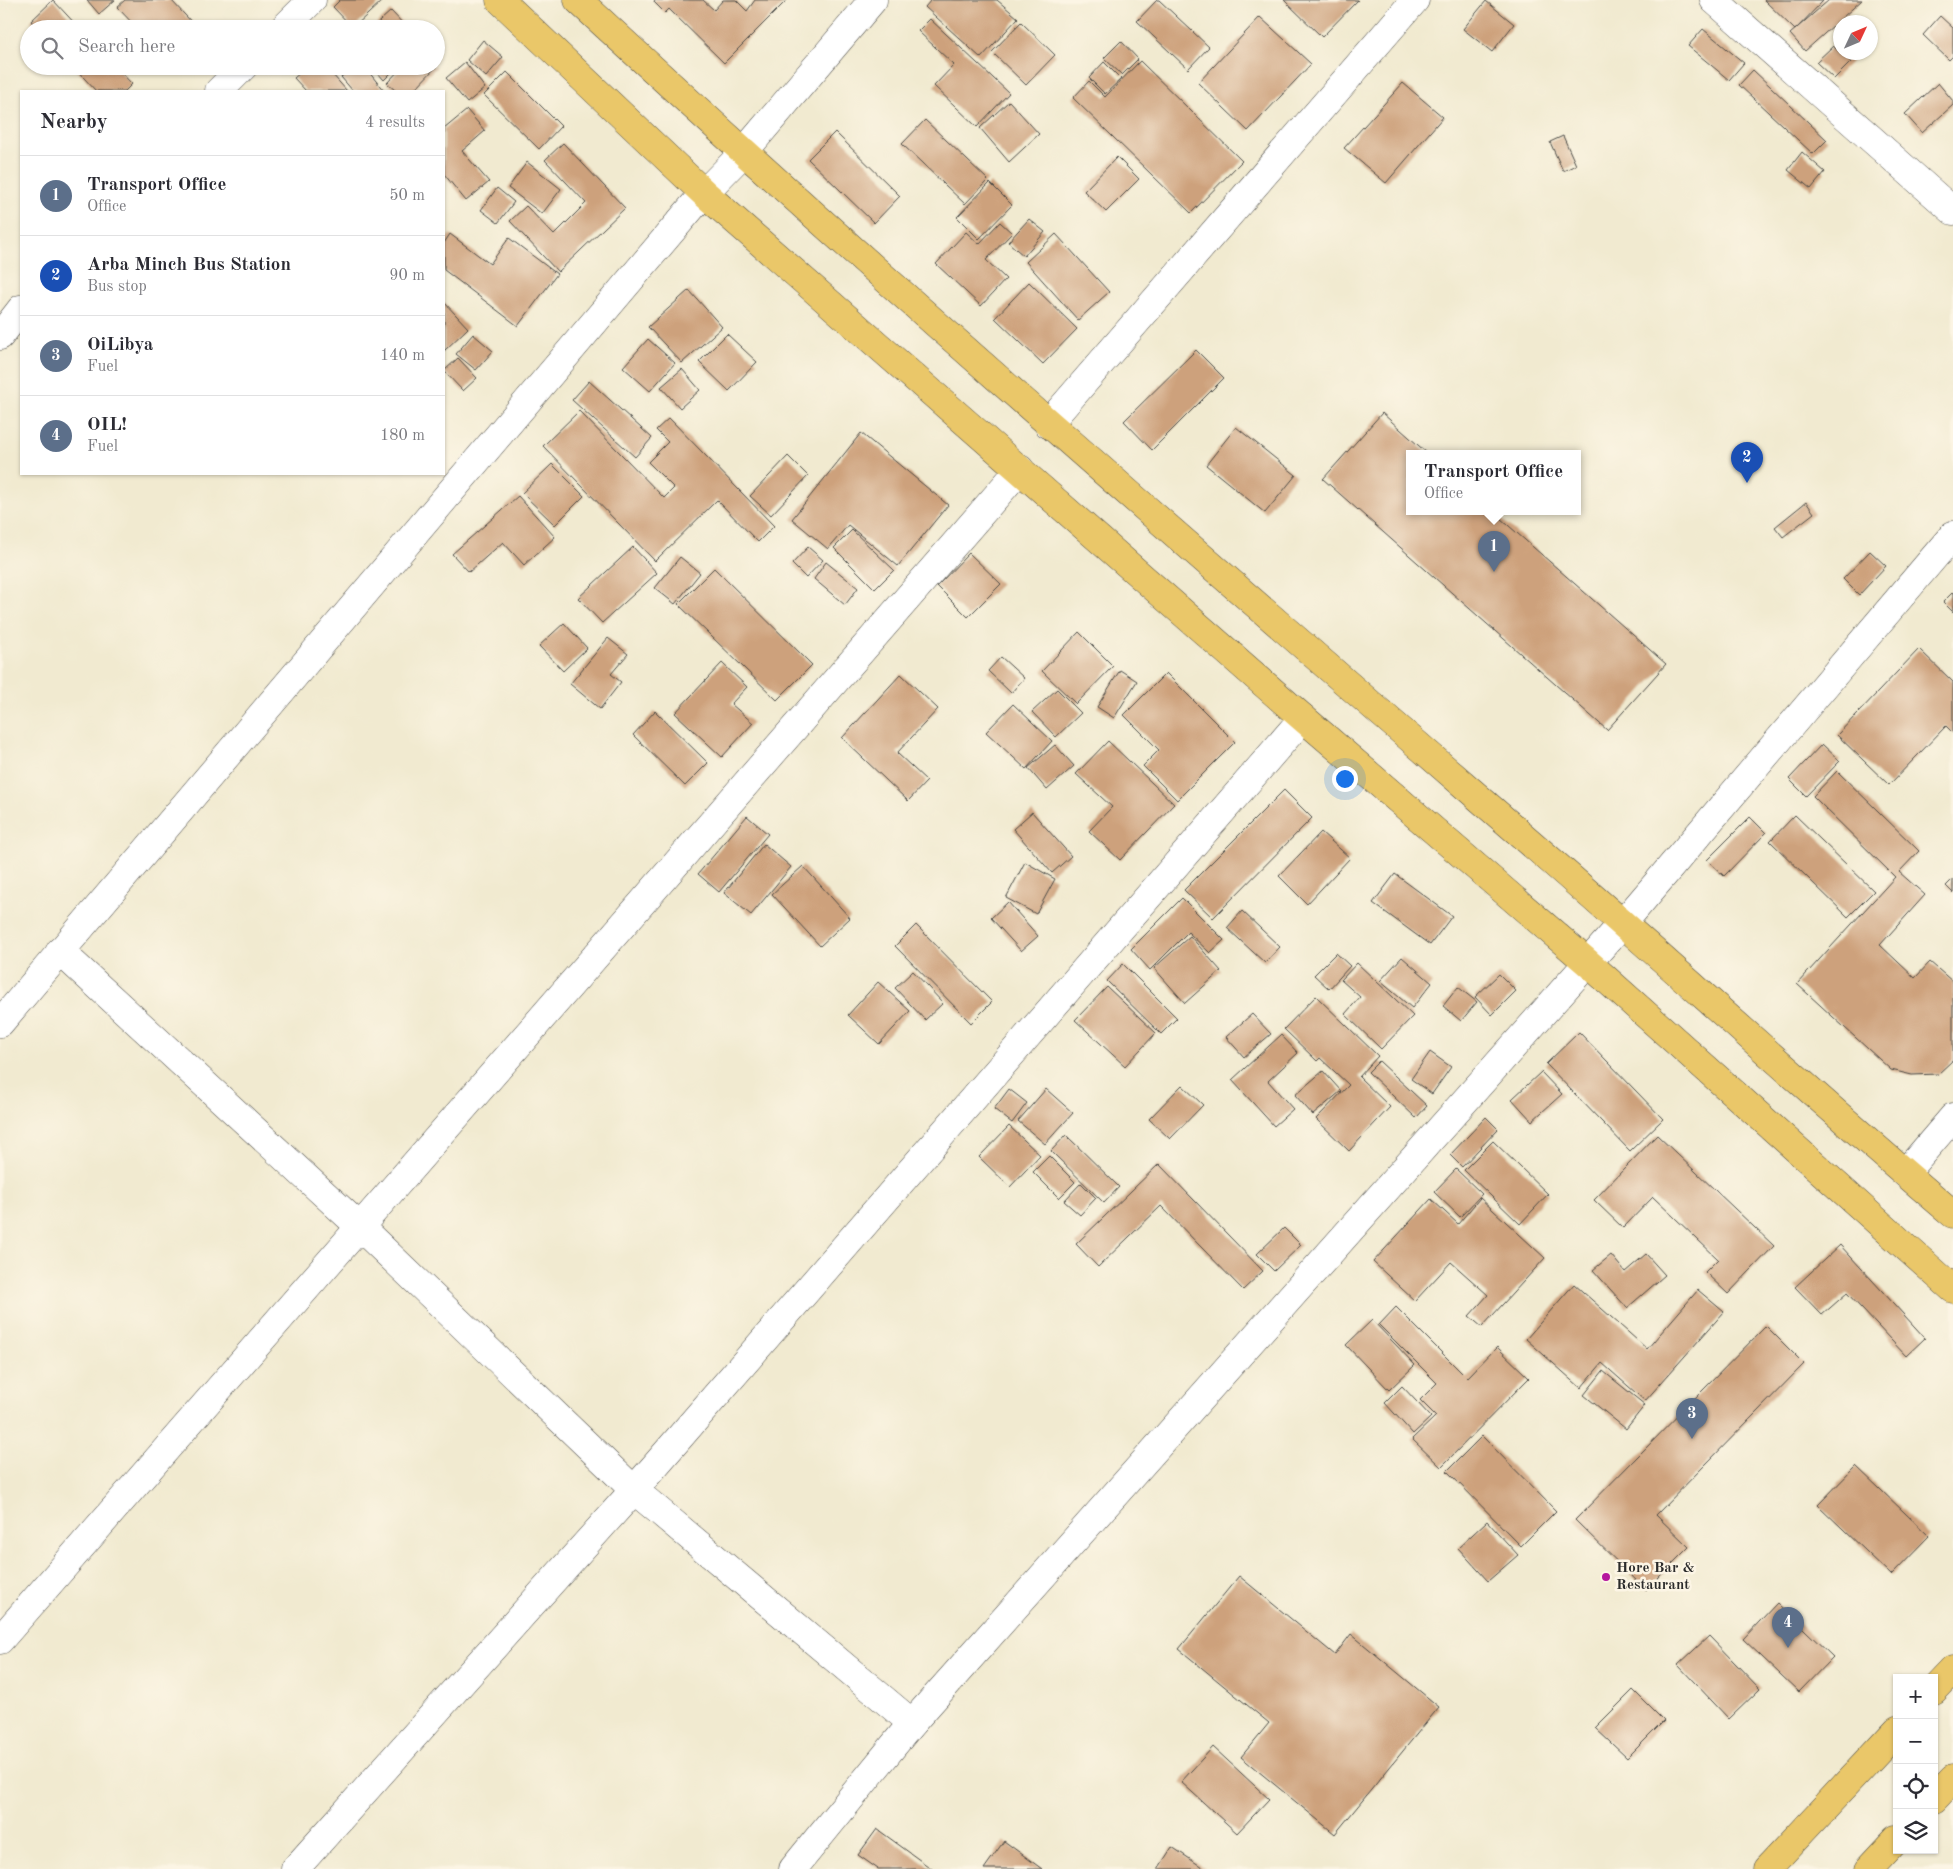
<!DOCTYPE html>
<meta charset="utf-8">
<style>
:root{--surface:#fff;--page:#f2f2f3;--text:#2b2b33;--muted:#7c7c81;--line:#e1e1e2;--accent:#db2777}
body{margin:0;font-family:"Old Standard TT",serif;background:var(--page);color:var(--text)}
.controls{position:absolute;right:15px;bottom:15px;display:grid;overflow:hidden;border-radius:0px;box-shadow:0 1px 4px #0004}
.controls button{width:45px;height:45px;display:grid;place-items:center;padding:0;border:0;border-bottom:1px solid var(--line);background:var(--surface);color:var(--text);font:25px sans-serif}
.compass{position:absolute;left:1833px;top:15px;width:45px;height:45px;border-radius:50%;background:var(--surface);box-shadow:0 1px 4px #0004;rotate:46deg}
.you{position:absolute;left:1344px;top:778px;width:18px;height:18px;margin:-12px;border:4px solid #fff;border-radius:50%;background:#1a73e8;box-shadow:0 0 0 8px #1a73e833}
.badge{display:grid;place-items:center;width:32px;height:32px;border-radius:50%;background:var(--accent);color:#fff;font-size:16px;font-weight:700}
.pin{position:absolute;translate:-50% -41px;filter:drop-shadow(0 1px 2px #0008)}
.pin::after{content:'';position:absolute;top:26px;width:18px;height:15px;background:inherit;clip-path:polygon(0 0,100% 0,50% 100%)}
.popup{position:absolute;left:1406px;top:450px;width:175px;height:65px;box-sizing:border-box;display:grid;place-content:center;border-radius:0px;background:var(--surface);filter:drop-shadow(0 1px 4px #0005);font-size:16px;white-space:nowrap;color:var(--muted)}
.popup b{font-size:19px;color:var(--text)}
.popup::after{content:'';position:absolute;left:50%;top:100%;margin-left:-10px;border:10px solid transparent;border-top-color:var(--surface)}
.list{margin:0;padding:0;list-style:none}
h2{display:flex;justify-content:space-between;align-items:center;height:65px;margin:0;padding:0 20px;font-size:21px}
h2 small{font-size:16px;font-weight:400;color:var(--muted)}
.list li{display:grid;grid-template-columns:32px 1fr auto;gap:15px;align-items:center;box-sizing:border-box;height:80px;padding:0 20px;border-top:1px solid var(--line)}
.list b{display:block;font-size:19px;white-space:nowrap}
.list p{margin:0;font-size:16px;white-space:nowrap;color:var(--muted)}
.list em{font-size:16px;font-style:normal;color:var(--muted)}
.icon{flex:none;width:28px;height:28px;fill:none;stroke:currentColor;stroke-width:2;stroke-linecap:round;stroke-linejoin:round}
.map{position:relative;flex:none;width:1953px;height:1869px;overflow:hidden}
.search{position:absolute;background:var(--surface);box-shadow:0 1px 4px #0004;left:20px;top:20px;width:425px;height:55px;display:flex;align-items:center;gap:12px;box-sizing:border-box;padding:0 18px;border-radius:28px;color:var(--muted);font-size:19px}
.panel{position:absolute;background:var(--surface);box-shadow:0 1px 4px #0004;left:20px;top:90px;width:425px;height:385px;border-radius:0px}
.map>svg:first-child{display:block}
.building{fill:#cda17b}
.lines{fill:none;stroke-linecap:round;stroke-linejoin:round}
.minor-casing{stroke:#494844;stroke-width:29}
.major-casing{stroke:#494844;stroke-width:29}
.highway-casing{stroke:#494844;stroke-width:29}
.minor{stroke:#fff;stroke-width:28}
.major{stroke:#eac769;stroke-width:28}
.highway{stroke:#eac769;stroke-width:28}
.poi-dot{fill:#b5179e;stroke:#fcf5e5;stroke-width:2}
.labels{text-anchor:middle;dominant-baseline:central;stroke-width:5;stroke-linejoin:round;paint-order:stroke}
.poi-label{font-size:15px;font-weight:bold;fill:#2b2b2b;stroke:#fcf5e5;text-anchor:start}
</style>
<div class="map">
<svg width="1953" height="1869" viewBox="0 0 1953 1869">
<rect width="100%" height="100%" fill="#fcf5e5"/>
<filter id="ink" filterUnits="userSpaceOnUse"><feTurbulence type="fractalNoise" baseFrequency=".02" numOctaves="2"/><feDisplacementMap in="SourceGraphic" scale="10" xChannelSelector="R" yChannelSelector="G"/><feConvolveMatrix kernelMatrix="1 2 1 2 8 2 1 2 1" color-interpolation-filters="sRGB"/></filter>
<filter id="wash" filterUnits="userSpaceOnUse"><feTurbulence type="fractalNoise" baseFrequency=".0096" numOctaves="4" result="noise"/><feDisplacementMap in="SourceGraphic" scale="20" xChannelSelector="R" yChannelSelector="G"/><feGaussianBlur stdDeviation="1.12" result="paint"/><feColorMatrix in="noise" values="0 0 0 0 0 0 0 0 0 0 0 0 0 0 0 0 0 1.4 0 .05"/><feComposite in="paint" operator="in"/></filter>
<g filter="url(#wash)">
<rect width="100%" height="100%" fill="#f1ead0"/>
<g id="blocks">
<!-- building -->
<g class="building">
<path d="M 53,0 L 80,29 L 38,29 L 31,21 Z"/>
<path d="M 87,0 L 115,0 L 99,14 Z"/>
<path d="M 125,0 L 171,0 L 198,29 L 138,29 L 117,7 Z"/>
<path d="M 340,0 L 383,0 L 353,28 L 333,7 Z"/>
<path d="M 655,0 L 703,0 L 714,10 L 723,0 L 736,0 L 747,11 L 755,0 L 787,0 L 724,63 L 669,9 L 665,13 L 654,2 Z"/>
<path d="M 931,0 L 997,0 L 1018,18 L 981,58 L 925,7 Z"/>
<path d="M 1157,0 L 1159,0 L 1209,47 L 1188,69 L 1137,21 Z"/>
<path d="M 1284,0 L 1358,0 L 1322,37 Z"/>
<path d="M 1764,0 L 1824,0 L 1795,30 Z"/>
<path d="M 1829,0 L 1862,0 L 1805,51 L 1790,34 Z"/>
<path d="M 1486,1 L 1514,24 L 1492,52 L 1463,29 Z"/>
<path d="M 391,11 L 408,29 L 371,29 Z"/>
<path d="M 1940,16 L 1953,28 L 1953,56 L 1949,60 L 1923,35 Z"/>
<path d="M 1260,17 L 1311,64 L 1248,131 L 1198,83 Z"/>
<path d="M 930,19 L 1009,93 L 977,127 L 934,86 L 954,65 L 918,31 Z"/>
<path d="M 1021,22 L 1055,55 L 1026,85 L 992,52 Z"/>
<path d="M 312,23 L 325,29 L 309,29 Z"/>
<path d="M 1703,29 L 1744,63 L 1729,80 L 1688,46 Z"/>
<path d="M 483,40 L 503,57 L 486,77 L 467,60 Z"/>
<path d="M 1121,41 L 1138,59 L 1122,75 L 1104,58 Z"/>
<path d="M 1833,46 L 1851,62 L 1834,79 L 1816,62 Z"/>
<path d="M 1140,61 L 1242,161 L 1191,213 L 1073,98 L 1089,81 L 1105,97 Z"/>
<path d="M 465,62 L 485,88 L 467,103 L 446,78 Z"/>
<path d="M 1104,62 L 1121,79 L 1105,94 L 1089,78 Z"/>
<path d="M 73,66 L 115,66 L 132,84 L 125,91 L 96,91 Z"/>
<path d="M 308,66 L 325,66 L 347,91 L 306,91 L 294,78 Z"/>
<path d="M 355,66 L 364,66 L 384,91 L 353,91 L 341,77 Z"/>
<path d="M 372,66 L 398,66 L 384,80 Z"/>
<path d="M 403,66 L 437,66 L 413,91 L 396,91 L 387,83 Z"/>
<path d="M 1753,70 L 1827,140 L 1813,154 L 1739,85 Z"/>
<path d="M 507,72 L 561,126 L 539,149 L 484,95 Z"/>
<path d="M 1403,83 L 1443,117 L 1386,183 L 1344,148 Z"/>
<path d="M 1938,83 L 1953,101 L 1953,105 L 1922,133 L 1905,114 Z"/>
<path d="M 1009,101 L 1039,134 L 1009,162 L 980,128 Z"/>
<path d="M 467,110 L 485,131 L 462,151 L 489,182 L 466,201 L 444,174 L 444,129 Z"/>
<path d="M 925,120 L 988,180 L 965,204 L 902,144 Z"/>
<path d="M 835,132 L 900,196 L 874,223 L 808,159 Z"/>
<path d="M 1563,136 L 1576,165 L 1563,171 L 1550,142 Z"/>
<path d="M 563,143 L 625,208 L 558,272 L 510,221 L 526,206 L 554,235 L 586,203 L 545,160 Z"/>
<path d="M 1802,152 L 1825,172 L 1811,189 L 1788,170 Z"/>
<path d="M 1117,157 L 1139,179 L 1106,212 L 1084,191 Z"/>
<path d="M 527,162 L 561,189 L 542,214 L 508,188 Z"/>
<path d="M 990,183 L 1012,205 L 979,239 L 957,217 Z"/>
<path d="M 497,188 L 514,202 L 498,223 L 481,210 Z"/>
<path d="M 1029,219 L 1045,232 L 1024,256 L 1008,242 Z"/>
<path d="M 1000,222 L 1012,233 L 986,260 L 1006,279 L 981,306 L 936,264 L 966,232 L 979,244 Z"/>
<path d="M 450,234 L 490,264 L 509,238 L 557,274 L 518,326 L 444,270 L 444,243 Z"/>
<path d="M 1056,234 L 1109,292 L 1078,320 L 1026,262 Z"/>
<path d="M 1029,282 L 1077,329 L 1043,364 L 995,318 Z"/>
<path d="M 689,290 L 722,327 L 682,363 L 648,327 Z"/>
<path d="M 444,302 L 468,328 L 444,351 Z"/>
<path d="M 473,334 L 493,351 L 476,370 L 456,354 Z"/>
<path d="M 727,334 L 757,362 L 729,391 L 699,362 Z"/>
<path d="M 648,339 L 675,363 L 650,391 L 623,367 Z"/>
<path d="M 1196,350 L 1224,378 L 1152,450 L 1124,421 Z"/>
<path d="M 458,358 L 477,378 L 463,391 L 444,371 Z"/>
<path d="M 682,369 L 700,390 L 680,408 L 661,387 Z"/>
<path d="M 589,381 L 652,438 L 635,457 L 572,400 Z"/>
<path d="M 579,411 L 664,498 L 674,488 L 648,462 L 668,442 L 656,430 L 669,418 L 774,526 L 758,542 L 717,500 L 655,561 L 543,446 Z"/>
<path d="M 1382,413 L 1427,453 L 1410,453 L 1410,511 L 1492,511 L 1666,664 L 1607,730 L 1323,479 Z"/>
<path d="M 1236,427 L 1296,475 L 1265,513 L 1206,465 Z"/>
<path d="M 861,433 L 948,505 L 898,566 L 848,525 L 828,549 L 792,519 Z"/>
<path d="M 788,456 L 808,476 L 771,515 L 750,496 Z"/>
<path d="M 552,464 L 584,496 L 555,525 L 522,493 Z"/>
<path d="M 518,496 L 555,537 L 524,565 L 503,542 L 469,572 L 452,554 Z"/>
<path d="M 1806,502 L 1814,513 L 1783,537 L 1775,527 Z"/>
<path d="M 852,530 L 894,570 L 875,589 L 834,548 Z"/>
<path d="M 633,547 L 657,573 L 602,623 L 578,598 Z"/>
<path d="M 808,547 L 823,560 L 806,578 L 792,564 Z"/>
<path d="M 1870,551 L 1886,566 L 1859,595 L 1843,579 Z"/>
<path d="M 969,553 L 1001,584 L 968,617 L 937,586 Z"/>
<path d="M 680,557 L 700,573 L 675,604 L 655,588 Z"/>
<path d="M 826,562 L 858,588 L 845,605 L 814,579 Z"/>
<path d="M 714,568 L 812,665 L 777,700 L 678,604 Z"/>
<path d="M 1953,592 L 1953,612 L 1943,602 Z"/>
<path d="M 564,623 L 587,648 L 563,671 L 539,646 Z"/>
<path d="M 1079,632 L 1113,666 L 1076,704 L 1042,671 Z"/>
<path d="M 608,638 L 628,654 L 611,674 L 621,682 L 600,709 L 570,684 Z"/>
<path d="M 1919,649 L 1953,682 L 1953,733 L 1946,726 L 1889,785 L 1837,735 Z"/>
<path d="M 1001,657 L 1024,678 L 1011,693 L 988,671 Z"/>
<path d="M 722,663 L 747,687 L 731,704 L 753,723 L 722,757 L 675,713 Z"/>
<path d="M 1120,670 L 1137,681 L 1114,718 L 1097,707 Z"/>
<path d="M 1166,673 L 1235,742 L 1177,800 L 1143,766 L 1159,750 L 1124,715 Z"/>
<path d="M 901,674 L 938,709 L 897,753 L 927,781 L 908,801 L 842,738 Z"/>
<path d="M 1057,689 L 1081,713 L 1056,737 L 1032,712 Z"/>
<path d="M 1013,704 L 1052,741 L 1026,769 L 986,732 Z"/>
<path d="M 655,711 L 708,763 L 685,786 L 633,735 Z"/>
<path d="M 1108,741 L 1174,804 L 1120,860 L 1089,831 L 1112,807 L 1076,774 Z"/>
<path d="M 1822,744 L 1840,761 L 1806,796 L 1789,779 Z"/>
<path d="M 1055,745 L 1074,766 L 1047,790 L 1028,768 Z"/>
<path d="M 1837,771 L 1919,851 L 1899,872 L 1925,895 L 1880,945 L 1915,978 L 1930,962 L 1953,982 L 1953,1060 L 1938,1074 L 1912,1075 L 1891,1070 L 1797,984 L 1895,877 L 1813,796 Z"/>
<path d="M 1284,790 L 1312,818 L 1213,918 L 1184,890 Z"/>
<path d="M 1032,812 L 1071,856 L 1052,873 L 1013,829 Z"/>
<path d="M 1795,815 L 1874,891 L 1848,917 L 1770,841 Z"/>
<path d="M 747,816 L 768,834 L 719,892 L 698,874 Z"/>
<path d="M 1750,817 L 1766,833 L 1724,876 L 1707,860 Z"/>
<path d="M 1321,832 L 1350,858 L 1307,904 L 1279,876 Z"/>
<path d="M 764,844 L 791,867 L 751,915 L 724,893 Z"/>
<path d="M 1025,862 L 1055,879 L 1036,914 L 1006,898 Z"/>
<path d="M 803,866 L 850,918 L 820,946 L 772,894 Z"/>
<path d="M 1395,874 L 1452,916 L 1430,945 L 1373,903 Z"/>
<path d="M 1953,879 L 1953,893 L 1946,886 Z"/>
<path d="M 1182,898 L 1224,940 L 1210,953 L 1188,932 L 1150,970 L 1131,949 Z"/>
<path d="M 1008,902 L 1038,936 L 1021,951 L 991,918 Z"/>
<path d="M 1242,911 L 1280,947 L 1265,963 L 1227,928 Z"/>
<path d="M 916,925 L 992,1002 L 971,1023 L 895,946 Z"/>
<path d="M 1190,936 L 1221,971 L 1185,1003 L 1154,968 Z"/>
<path d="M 1336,953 L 1350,966 L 1329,989 L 1314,975 Z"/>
<path d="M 1402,957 L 1432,983 L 1412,1008 L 1380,981 Z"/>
<path d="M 1357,963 L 1413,1016 L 1381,1049 L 1345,1014 L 1360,997 L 1341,980 Z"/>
<path d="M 1123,964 L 1177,1018 L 1161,1034 L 1107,981 Z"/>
<path d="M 913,971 L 943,1003 L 925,1020 L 895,988 Z"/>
<path d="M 1499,974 L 1516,991 L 1492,1015 L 1475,997 Z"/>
<path d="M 878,982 L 910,1011 L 879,1044 L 848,1015 Z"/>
<path d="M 1107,987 L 1156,1033 L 1125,1066 L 1075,1020 Z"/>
<path d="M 1458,987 L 1477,1002 L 1461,1021 L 1443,1006 Z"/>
<path d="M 1316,996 L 1378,1056 L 1359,1077 L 1390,1107 L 1349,1151 L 1316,1119 L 1349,1085 L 1320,1058 L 1317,1061 L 1284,1029 Z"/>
<path d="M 1252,1014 L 1271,1034 L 1244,1057 L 1226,1037 Z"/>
<path d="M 1579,1032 L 1663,1119 L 1630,1151 L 1546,1064 Z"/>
<path d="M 1281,1035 L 1298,1053 L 1268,1081 L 1293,1109 L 1274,1126 L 1232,1080 Z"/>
<path d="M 1430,1052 L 1451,1067 L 1432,1094 L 1411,1079 Z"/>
<path d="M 1379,1061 L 1427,1106 L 1416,1118 L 1368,1072 Z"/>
<path d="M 1323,1071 L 1341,1091 L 1313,1115 L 1295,1095 Z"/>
<path d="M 1541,1072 L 1562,1094 L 1532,1121 L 1512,1099 Z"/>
<path d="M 1182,1085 L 1203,1105 L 1170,1139 L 1149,1119 Z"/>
<path d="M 1009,1089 L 1027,1103 L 1012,1123 L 994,1109 Z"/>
<path d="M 1046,1089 L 1073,1113 L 1045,1144 L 1018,1121 Z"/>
<path d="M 1486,1117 L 1498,1129 L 1462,1167 L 1450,1155 Z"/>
<path d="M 1009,1126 L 1040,1155 L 1010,1187 L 979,1157 Z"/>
<path d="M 1066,1135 L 1119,1187 L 1104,1203 L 1051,1151 Z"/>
<path d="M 1657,1135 L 1774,1246 L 1728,1294 L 1705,1272 L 1718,1259 L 1653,1197 L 1623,1228 L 1594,1200 Z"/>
<path d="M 1493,1141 L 1548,1194 L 1520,1224 L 1464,1170 Z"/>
<path d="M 1049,1156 L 1075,1182 L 1059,1198 L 1033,1172 Z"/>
<path d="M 1159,1164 L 1263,1271 L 1243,1290 L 1161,1206 L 1098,1267 L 1076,1244 Z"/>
<path d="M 1456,1169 L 1482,1194 L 1460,1217 L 1434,1192 Z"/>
<path d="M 1081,1183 L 1096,1198 L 1080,1215 L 1064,1201 Z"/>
<path d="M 1480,1198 L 1545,1258 L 1482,1327 L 1469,1316 L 1488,1295 L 1451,1262 L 1415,1301 L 1373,1262 L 1431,1199 L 1458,1224 Z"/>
<path d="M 1284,1228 L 1301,1245 L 1274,1271 L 1257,1254 Z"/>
<path d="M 1840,1245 L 1925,1338 L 1906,1356 L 1847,1293 L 1822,1315 L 1795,1287 Z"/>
<path d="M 1646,1254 L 1665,1275 L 1627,1308 L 1593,1270 L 1611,1255 L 1625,1272 Z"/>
<path d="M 1574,1284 L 1647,1349 L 1698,1290 L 1724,1312 L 1645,1401 L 1602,1363 L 1581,1388 L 1526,1339 Z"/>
<path d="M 1396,1307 L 1467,1378 L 1497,1347 L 1529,1378 L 1441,1467 L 1412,1439 L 1436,1416 L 1420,1400 L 1437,1383 L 1379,1325 Z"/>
<path d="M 1372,1320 L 1415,1365 L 1389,1390 L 1346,1345 Z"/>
<path d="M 1766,1326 L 1804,1364 L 1656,1515 L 1689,1547 L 1646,1590 L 1575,1520 Z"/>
<path d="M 1603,1371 L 1645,1405 L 1626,1429 L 1584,1395 Z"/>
<path d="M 1402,1386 L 1431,1417 L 1413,1434 L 1385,1403 Z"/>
<path d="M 1482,1436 L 1556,1511 L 1521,1546 L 1447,1471 Z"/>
<path d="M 1856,1466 L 1929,1536 L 1891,1575 L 1818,1505 Z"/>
<path d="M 1487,1521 L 1518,1555 L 1488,1581 L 1458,1548 Z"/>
<path d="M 1239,1576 L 1335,1655 L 1351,1634 L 1439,1707 L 1335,1834 L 1241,1757 L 1269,1723 L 1179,1649 Z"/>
<path d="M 1777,1603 L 1833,1657 L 1799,1692 L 1743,1639 Z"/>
<path d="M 1709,1636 L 1760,1689 L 1729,1719 L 1678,1665 Z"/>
<path d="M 1633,1690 L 1664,1721 L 1627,1758 L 1595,1728 Z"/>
<path d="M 1213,1747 L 1269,1799 L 1237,1833 L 1181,1782 Z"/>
<path d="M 877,1829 L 932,1869 L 878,1869 L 858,1855 Z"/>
<path d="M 1004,1841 L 1042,1869 L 984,1869 Z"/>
<path d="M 1172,1847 L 1205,1869 L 1158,1869 Z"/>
</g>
</g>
</g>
<g filter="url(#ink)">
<use href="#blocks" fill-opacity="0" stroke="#494844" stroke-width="1"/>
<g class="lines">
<!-- minor casing -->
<g class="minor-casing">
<g id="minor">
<path d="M 1714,0 L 1953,211"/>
<path d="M 283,29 L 312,0"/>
<path d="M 219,91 L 244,66"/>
<path d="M 0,336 L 21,309"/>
<path d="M 1048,424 L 1415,0"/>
<path d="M 60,951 L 359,1226 L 634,1490 L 912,1723"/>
<path d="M 0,1023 L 704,193 L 743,153 L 873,0"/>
<path d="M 1905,1173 L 1953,1117"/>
<path d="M 0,1640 L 1020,469"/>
<path d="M 295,1869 L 634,1490 L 1303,718"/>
<path d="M 793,1869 L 912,1723 L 1623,923 L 1953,535"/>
</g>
</g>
<!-- major casing -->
<g class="major-casing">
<g id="major">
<path d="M 500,0 L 704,193 L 1303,718 L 1587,962 L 1953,1289"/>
<path d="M 578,0 C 885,284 1201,557 1517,831 C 1663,957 1805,1089 1953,1214"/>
</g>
</g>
<!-- highway casing -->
<g class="highway-casing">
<g id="highway">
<path d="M 1934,1690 L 1953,1670"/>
<path d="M 1934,1799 L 1953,1779"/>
<path d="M 1767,1869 L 1897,1730"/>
<path d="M 1869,1869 L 1897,1839"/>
</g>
</g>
<!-- minor -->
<use href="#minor" class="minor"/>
<!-- major -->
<use href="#major" class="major"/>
<!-- highway -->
<use href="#highway" class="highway"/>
</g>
</g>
<!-- markers -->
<circle class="poi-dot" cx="1606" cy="1577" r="5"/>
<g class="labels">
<!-- poi labels -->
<g class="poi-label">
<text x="1616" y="1568">Hore Bar &amp;<tspan x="1616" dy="17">Restaurant</tspan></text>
</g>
</g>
</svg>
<div class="controls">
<button>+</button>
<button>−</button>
<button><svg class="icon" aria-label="locate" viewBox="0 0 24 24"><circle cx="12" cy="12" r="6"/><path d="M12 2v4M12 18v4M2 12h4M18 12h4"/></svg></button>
<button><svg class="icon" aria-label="layers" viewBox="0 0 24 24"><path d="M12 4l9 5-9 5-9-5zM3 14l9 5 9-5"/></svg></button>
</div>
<svg class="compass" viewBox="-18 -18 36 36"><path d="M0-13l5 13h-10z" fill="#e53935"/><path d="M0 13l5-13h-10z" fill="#7c7c81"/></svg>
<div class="you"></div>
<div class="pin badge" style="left:1494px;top:572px;background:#5c6f8a">1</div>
<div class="popup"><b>Transport Office</b>Office</div>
<div class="pin badge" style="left:1747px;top:483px;background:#1a4fb4">2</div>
<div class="pin badge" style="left:1692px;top:1439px;background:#5c6f8a">3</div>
<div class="pin badge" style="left:1788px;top:1648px;background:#5c6f8a">4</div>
<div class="search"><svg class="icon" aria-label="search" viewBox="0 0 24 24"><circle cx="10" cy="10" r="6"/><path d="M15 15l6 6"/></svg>Search here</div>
<section class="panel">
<h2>Nearby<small>4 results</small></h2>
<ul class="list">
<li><span class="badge" style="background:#5c6f8a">1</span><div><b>Transport Office</b><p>Office</p></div><em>50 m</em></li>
<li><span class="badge" style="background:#1a4fb4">2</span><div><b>Arba Minch Bus Station</b><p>Bus stop</p></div><em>90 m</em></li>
<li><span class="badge" style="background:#5c6f8a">3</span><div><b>OiLibya</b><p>Fuel</p></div><em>140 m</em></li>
<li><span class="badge" style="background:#5c6f8a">4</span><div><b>OIL!</b><p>Fuel</p></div><em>180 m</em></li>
</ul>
</section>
</div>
